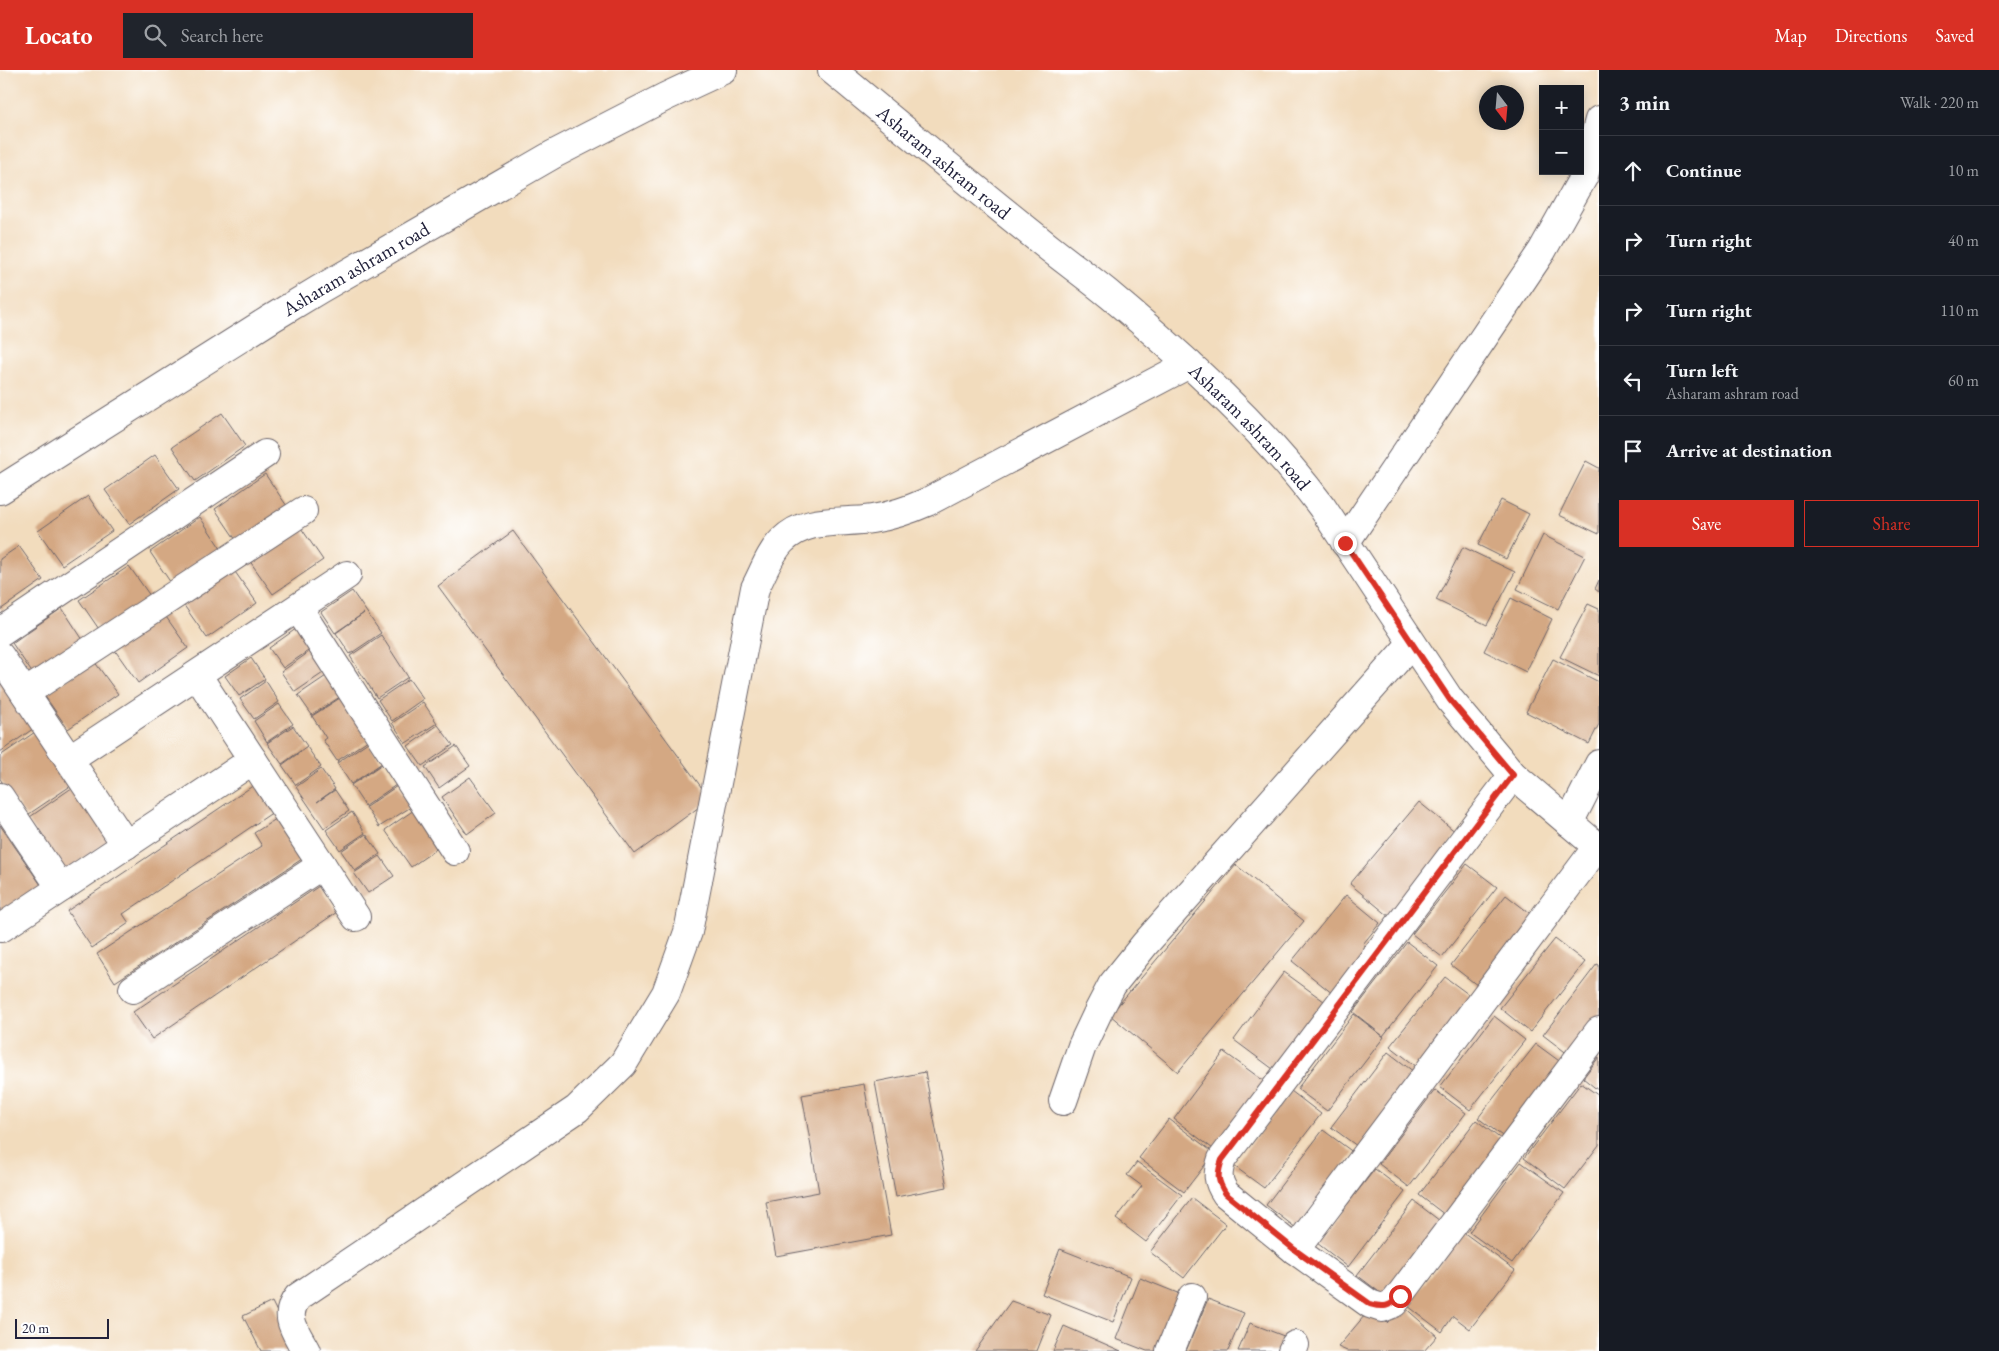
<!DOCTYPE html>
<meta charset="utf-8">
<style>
:root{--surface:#171b24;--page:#20242c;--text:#f1f3f6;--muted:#9ea1a6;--line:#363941;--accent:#d93025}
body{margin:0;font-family:"EB Garamond",serif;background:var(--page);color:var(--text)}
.controls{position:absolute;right:15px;top:15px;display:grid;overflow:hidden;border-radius:0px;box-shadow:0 2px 12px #0003}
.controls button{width:45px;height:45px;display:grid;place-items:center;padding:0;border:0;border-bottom:1px solid var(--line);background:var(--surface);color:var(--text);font:25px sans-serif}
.compass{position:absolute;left:1479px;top:15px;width:45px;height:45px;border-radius:50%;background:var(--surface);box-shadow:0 2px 12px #0003;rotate:164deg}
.scale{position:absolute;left:15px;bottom:12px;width:94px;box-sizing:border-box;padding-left:5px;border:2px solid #22223b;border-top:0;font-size:14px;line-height:18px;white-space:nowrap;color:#22223b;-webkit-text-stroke:4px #fff;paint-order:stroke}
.stop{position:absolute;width:15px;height:15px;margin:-11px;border:4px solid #d93025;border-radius:50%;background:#fff}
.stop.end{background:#d93025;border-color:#fff;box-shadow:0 1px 5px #0008}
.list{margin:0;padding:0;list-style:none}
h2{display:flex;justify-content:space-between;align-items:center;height:65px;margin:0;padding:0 20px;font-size:21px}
h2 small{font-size:16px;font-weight:400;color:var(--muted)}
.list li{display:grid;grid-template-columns:32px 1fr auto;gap:15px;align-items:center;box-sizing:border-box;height:70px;padding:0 20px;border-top:1px solid var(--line)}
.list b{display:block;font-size:19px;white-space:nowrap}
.list p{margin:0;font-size:16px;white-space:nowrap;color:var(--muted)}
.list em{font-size:16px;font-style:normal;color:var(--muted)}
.actions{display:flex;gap:10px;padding:15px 20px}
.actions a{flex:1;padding:11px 0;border:1px solid var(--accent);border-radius:0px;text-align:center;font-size:18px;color:var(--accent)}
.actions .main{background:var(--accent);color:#fff}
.icon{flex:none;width:28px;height:28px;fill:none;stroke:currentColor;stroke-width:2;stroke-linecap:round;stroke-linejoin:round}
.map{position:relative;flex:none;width:1599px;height:1281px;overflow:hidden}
header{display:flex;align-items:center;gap:30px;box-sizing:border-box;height:70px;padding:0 25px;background:var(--accent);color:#fff}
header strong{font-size:24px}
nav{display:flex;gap:28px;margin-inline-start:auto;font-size:18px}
.search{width:350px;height:45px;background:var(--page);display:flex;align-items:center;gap:12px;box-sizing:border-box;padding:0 18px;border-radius:0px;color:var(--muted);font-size:19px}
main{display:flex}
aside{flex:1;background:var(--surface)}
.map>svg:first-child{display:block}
.building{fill:#d4a883}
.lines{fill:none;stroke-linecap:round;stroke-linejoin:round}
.minor-casing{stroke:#6b6368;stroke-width:30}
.minor{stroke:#fff;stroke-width:28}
.route{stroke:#d93025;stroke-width:6}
.labels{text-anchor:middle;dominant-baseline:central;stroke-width:5;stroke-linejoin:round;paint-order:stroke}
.street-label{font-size:20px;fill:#22223b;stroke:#fff}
</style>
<header>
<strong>Locato</strong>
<div class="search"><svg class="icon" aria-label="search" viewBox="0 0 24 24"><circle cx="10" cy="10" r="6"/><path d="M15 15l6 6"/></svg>Search here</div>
<nav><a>Map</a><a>Directions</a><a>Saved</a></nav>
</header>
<main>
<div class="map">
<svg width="1599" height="1281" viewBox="0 0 1599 1281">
<rect width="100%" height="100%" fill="#fff"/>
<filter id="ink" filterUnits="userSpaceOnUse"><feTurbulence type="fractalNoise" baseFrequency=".02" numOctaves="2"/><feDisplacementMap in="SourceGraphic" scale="10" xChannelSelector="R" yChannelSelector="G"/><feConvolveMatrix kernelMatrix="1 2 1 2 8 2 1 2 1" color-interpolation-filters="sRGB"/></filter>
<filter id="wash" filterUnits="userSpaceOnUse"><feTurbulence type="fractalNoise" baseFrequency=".0096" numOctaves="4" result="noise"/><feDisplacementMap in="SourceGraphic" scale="20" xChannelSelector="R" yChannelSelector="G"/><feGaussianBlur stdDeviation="1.12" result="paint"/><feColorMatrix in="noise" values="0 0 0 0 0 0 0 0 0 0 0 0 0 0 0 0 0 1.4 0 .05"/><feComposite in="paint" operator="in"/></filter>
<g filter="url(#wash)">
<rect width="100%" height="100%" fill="#f2dcbd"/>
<g id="blocks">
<!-- building -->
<g class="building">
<path d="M 222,343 L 245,376 L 195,411 L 172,377 Z"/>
<path d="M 155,385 L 179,419 L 129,454 L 105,420 Z"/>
<path d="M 1586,391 L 1599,398 L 1599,464 L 1559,445 Z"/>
<path d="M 265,404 L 289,439 L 238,473 L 215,439 Z"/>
<path d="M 88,426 L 112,461 L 62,495 L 38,461 Z"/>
<path d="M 1501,430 L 1529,444 L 1506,489 L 1478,475 Z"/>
<path d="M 200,447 L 223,482 L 173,516 L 150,482 Z"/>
<path d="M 299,455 L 323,490 L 273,524 L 249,490 Z"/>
<path d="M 513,461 L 710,729 L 635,784 L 438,516 Z"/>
<path d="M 1543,465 L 1585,486 L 1558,539 L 1517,519 Z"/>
<path d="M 19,476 L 43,510 L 0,540 L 0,489 Z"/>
<path d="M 1463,477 L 1515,502 L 1487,555 L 1436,530 Z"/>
<path d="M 129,496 L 153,530 L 103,565 L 79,530 Z"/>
<path d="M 233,499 L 257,533 L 207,568 L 183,534 Z"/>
<path d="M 1599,510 L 1599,522 L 1595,519 Z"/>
<path d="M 352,521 L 381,563 L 350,584 L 336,563 L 364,543 L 335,563 L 321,542 Z"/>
<path d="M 1511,528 L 1552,549 L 1526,602 L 1484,581 Z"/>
<path d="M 1588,534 L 1599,539 L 1599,606 L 1560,587 Z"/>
<path d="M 62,538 L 85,573 L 35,607 L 12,573 Z"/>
<path d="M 164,544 L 188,578 L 138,613 L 114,579 Z"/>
<path d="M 300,556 L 314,577 L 283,598 L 269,578 Z"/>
<path d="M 381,565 L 408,607 L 377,628 L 350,586 Z"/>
<path d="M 312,580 L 326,601 L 295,622 L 281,602 Z"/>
<path d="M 251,588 L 265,609 L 239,626 L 225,606 Z"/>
<path d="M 1553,589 L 1599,612 L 1599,654 L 1589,674 L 1526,642 Z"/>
<path d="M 94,591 L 118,624 L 68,659 L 44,625 Z"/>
<path d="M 329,604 L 343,625 L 312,645 L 298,625 Z"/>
<path d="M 0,609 L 37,656 L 0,682 Z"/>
<path d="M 409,609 L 423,629 L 392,651 L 378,630 Z"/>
<path d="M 266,611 L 279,632 L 254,649 L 240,629 Z"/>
<path d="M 343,626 L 368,670 L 337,691 L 323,670 L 326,668 L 312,646 Z"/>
<path d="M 423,632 L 437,653 L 406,673 L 392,653 Z"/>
<path d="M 279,634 L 293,654 L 267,672 L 254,651 Z"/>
<path d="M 438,655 L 453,675 L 422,696 L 408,676 Z"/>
<path d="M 293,656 L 307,676 L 282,694 L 267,673 Z"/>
<path d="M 38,660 L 75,713 L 26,746 L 0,709 L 0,686 Z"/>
<path d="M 368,672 L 382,693 L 351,714 L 337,693 Z"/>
<path d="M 456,676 L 470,696 L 439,718 L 425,697 Z"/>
<path d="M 307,677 L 321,697 L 296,715 L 282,695 Z"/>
<path d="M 382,694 L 396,715 L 365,736 L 351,715 Z"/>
<path d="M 321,699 L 335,719 L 317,732 L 335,720 L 349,741 L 324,758 L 296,717 Z"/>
<path d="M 470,707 L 496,743 L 467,764 L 442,727 Z"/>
<path d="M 257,713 L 276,740 L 123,844 L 129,853 L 92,878 L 67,841 Z"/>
<path d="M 76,715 L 112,768 L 64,802 L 27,749 Z"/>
<path d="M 397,716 L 411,737 L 379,757 L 366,737 Z"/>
<path d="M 1419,732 L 1457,763 L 1395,851 L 1350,814 Z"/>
<path d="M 414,740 L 439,777 L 411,797 L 385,760 Z"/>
<path d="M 352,742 L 365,763 L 340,780 L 326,760 Z"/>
<path d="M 279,747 L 305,787 L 115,912 L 97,884 L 262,776 L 254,763 Z"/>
<path d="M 0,755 L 43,818 L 0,847 Z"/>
<path d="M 366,764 L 380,784 L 355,801 L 341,781 Z"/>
<path d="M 380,786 L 394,806 L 368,823 L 354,803 Z"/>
<path d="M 1467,794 L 1497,817 L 1442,887 L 1412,864 Z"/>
<path d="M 1236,795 L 1304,851 L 1178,1002 L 1110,945 Z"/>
<path d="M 319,816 L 337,842 L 152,969 L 133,942 Z"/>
<path d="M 1346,825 L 1380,853 L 1363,874 L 1374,883 L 1338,928 L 1292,891 Z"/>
<path d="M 1506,825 L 1537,849 L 1482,919 L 1451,895 Z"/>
<path d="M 1555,869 L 1585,892 L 1530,962 L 1500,938 Z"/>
<path d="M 1407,872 L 1438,896 L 1383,966 L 1353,942 Z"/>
<path d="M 1597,894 L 1599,895 L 1599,955 L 1573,988 L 1543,965 Z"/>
<path d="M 1284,902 L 1328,934 L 1277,1002 L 1234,970 Z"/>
<path d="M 1445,907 L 1476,930 L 1421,1000 L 1390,976 Z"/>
<path d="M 1354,944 L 1384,967 L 1327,1041 L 1297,1019 Z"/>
<path d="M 1494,946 L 1525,970 L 1470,1040 L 1440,1017 Z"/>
<path d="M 1536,974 L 1566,996 L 1509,1071 L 1478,1048 Z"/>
<path d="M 1224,982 L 1268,1014 L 1217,1082 L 1174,1049 Z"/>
<path d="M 1388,982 L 1418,1005 L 1361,1079 L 1331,1057 Z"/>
<path d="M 1599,987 L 1599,1021 L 1583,1008 Z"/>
<path d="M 925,1002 L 947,1117 L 896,1127 L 875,1012 Z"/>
<path d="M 1581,1013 L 1599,1026 L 1599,1075 L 1565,1119 L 1524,1088 Z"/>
<path d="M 864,1014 L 891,1165 L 776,1186 L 766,1132 L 819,1122 L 802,1025 Z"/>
<path d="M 1435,1020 L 1466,1043 L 1409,1117 L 1379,1094 Z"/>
<path d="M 1291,1021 L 1321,1044 L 1264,1118 L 1234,1096 Z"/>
<path d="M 1169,1049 L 1214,1083 L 1184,1122 L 1139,1088 Z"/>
<path d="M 1476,1050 L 1506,1073 L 1449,1148 L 1419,1125 Z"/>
<path d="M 1323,1060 L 1354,1083 L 1296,1158 L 1266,1135 Z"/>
<path d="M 1137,1092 L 1182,1125 L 1146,1172 L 1116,1149 L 1142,1116 L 1127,1105 Z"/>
<path d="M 1521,1092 L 1564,1123 L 1512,1193 L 1469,1162 Z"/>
<path d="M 1375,1099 L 1405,1122 L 1348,1197 L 1317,1173 Z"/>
<path d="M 1192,1128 L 1226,1154 L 1184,1208 L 1150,1182 Z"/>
<path d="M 1414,1131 L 1444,1154 L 1387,1228 L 1357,1205 Z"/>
<path d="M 1463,1162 L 1515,1200 L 1470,1259 L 1453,1246 L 1442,1262 L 1408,1236 Z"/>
<path d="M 1060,1179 L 1131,1207 L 1113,1252 L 1042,1224 Z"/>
<path d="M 1140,1208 L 1185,1226 L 1162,1281 L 1147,1281 L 1116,1269 Z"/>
<path d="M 1208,1229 L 1244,1243 L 1228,1281 L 1186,1281 Z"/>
<path d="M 1011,1231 L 1051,1245 L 1037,1281 L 975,1281 Z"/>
<path d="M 272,1232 L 296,1281 L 261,1281 L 243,1246 Z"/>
<path d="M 1402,1235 L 1437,1266 L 1424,1281 L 1347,1281 L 1338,1277 L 1370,1239 L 1387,1253 Z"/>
<path d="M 1250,1253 L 1289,1268 L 1283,1281 L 1238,1281 Z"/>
<path d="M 1064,1256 L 1121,1281 L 1053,1281 Z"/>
</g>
</g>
</g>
<g filter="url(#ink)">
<use href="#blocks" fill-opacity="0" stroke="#6b6368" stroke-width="1"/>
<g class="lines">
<!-- minor casing -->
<g class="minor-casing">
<g id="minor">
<path id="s1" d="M 832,0 C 900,56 968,113 1037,168 C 1061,188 1087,206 1111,226 C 1186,289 1264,359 1322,437 L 1450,630 L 1513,705 L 1599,778"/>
<path id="s2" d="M 0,420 L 272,248 L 320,219 L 554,84 L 665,27 L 723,0"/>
<path d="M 1345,473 L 1542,181 L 1584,106 L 1599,50"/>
<path d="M 298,538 L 455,781"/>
<path d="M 0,562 L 265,384"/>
<path d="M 0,586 L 126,775"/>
<path d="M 197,605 L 356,847"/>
<path d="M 25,623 L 303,441"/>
<path d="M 69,689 L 347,505"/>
<path d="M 1513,705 L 1222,1089 C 1217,1104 1217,1111 1226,1124 L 1295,1180 L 1370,1234 L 1382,1238 L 1394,1233 L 1599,961"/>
<path d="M 0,727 L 61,818"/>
<path d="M 1569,753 L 1599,694"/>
<path d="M 1,858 L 253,690"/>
<path d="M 133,919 L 322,795"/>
<path d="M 1063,1031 L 1082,976 L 1099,940 L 1112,915 L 1145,874 L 1411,574"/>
<path d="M 1295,1180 L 1597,777"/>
<path d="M 306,1281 C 296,1262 282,1246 298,1227 L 577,1039 L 623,994 L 666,923 L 688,862 L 755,518 C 763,503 770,483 782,471 C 807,446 840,454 872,449 C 892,446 909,440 927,432 L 1189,294"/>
<path d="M 1170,1281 L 1192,1227"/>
<path d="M 1292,1281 L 1295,1275"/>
</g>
</g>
<!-- minor -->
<use href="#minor" class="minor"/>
</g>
</g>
<g class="lines" filter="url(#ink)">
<!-- route -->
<path class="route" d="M 1345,473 L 1450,630 L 1513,705 L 1222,1090 C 1217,1104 1217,1111 1226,1124 L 1295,1180 L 1370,1234 C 1384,1238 1390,1237 1400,1226"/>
</g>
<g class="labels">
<!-- street labels -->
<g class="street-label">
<text stroke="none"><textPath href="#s1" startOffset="145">Asharam ashram road</textPath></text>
<text stroke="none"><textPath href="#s2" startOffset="419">Asharam ashram road</textPath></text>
<text stroke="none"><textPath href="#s1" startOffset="550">Asharam ashram road</textPath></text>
</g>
</g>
</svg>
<div class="controls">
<button>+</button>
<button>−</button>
</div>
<svg class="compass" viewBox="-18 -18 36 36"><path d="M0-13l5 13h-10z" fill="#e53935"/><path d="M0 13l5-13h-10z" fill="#9ea1a6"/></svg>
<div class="scale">20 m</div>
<div class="stop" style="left:1400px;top:1226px"></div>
<div class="stop end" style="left:1345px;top:473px"></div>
</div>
<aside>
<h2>3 min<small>Walk · 220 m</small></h2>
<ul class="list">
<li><svg class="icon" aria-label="ahead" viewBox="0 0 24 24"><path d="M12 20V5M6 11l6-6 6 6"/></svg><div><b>Continue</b></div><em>10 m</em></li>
<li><svg class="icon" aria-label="right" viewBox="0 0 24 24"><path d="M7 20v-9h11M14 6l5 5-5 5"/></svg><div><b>Turn right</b></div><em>40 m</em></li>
<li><svg class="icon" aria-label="right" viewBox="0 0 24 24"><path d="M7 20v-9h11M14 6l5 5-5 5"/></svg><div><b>Turn right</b></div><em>110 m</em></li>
<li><svg class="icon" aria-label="left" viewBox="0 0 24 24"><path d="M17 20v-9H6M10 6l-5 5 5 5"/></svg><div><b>Turn left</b><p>Asharam ashram road</p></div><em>60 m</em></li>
<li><svg class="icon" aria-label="arrive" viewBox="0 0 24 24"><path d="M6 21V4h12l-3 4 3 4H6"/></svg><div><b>Arrive at destination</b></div></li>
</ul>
<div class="actions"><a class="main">Save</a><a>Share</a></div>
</aside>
</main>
